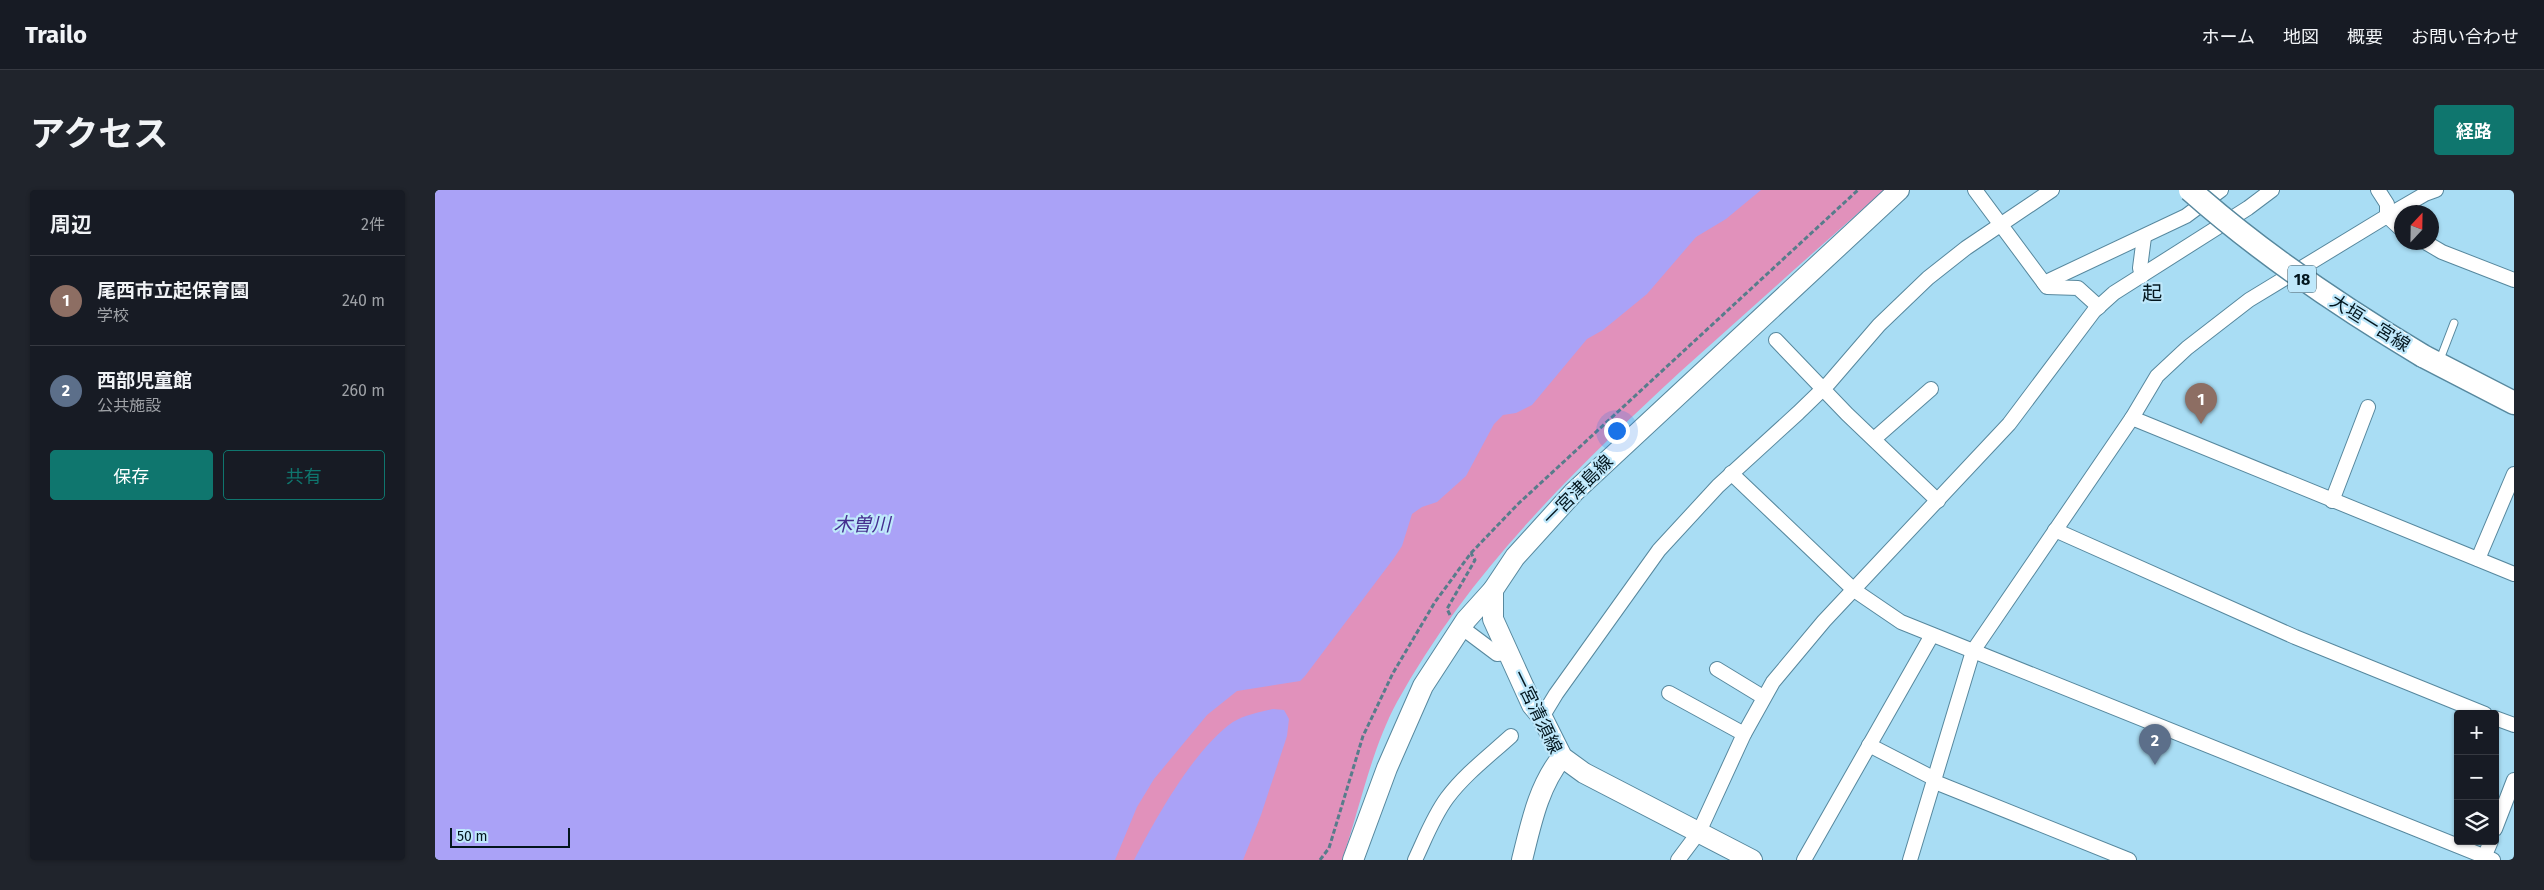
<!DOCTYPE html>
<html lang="ja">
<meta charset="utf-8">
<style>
:root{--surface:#171b24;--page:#20242c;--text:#f1f3f6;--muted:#9ea1a6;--line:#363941;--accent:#0f766e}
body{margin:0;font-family:"Fira Sans","Noto Sans JP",sans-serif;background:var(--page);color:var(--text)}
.controls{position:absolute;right:15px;bottom:15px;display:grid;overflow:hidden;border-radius:5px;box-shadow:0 1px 4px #0004}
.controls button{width:45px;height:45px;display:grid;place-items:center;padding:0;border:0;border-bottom:1px solid var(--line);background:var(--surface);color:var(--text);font:25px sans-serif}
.compass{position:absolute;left:1959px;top:15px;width:45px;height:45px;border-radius:50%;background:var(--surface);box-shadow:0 1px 4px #0004;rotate:22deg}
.scale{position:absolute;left:15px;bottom:12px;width:120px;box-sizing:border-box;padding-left:5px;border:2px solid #03161e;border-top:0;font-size:14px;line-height:18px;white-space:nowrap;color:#03161e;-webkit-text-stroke:4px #bfe8fb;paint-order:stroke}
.you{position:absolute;left:1181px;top:240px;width:18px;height:18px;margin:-12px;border:4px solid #fff;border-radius:50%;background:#1a73e8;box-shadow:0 0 0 8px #1a73e833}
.badge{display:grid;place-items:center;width:32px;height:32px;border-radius:50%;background:var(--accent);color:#fff;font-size:16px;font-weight:700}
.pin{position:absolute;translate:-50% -41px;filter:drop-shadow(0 1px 2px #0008)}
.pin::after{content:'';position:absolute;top:26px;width:18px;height:15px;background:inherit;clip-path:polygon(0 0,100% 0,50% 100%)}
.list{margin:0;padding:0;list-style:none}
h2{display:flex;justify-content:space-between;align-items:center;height:65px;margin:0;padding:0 20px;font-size:21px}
h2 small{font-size:16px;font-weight:400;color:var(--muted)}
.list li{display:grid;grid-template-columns:32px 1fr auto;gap:15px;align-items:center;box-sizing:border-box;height:90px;padding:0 20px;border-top:1px solid var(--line)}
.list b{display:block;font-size:19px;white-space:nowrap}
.list p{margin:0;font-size:16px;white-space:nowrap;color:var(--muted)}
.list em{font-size:16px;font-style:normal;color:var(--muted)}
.actions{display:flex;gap:10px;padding:15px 20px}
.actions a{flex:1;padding:11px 0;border:1px solid var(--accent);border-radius:5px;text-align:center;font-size:18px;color:var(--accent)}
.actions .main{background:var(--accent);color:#fff}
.icon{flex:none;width:28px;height:28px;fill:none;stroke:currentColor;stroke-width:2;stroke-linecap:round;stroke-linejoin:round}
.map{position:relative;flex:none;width:2079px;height:670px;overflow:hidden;border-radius:5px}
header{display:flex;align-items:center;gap:30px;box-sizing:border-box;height:70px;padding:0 25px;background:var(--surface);border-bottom:1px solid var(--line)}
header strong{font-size:24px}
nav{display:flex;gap:28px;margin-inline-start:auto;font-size:18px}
.intro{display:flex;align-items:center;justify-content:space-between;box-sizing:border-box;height:120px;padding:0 30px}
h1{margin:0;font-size:35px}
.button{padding:12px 22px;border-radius:5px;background:var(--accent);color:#fff;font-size:18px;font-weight:700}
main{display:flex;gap:30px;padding:0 30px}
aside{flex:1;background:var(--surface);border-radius:5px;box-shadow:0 1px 4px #0004}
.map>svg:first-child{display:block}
.green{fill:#e191bb}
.water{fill:#aaa2f7}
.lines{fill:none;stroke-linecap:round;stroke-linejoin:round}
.lane-casing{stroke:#57889e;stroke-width:9}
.street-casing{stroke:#57889e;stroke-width:16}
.secondary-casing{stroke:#57889e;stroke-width:22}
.primary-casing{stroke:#57889e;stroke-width:25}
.path{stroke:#587c8b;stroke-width:3;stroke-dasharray:5 2.5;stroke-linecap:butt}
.lane{stroke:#fff;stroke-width:7}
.street{stroke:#fff;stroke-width:14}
.secondary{stroke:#fff;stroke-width:20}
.primary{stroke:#fff;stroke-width:22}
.primary-bridge-casing{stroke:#57889e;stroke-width:25;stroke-linecap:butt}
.primary-bridge{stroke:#fff;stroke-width:22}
.labels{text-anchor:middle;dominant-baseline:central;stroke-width:4.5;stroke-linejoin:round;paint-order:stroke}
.shield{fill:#bfe8fb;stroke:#3b5560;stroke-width:1}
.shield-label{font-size:16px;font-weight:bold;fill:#03161e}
.street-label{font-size:18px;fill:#03161e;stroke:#bfe8fb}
.water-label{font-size:19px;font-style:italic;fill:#442e8e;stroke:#bfe8fb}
.quarter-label{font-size:20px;fill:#03161e;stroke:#bfe8fb}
</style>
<header>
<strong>Trailo</strong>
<nav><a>ホーム</a><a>地図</a><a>概要</a><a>お問い合わせ</a></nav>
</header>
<div class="intro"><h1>アクセス</h1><a class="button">経路</a></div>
<main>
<aside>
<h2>周辺<small>2件</small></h2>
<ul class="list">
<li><span class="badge" style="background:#8d6e63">1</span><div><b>尾西市立起保育園</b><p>学校</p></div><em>240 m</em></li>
<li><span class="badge" style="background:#5c6f8a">2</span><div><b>西部児童館</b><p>公共施設</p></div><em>260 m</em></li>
</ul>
<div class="actions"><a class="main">保存</a><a>共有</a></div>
</aside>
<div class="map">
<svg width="2079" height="670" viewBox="0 0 2079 670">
<rect width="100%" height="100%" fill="#a9ddf4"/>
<!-- green -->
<path class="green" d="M 1313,0 L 1449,0 C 1381,60 1313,121 1245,182 C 1138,281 1033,383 962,512 C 936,560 925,618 907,670 L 654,670 L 694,595 L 1007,290 L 1086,203 Z"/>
<!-- water -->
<g class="water">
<path d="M 0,0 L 1326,0 L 1291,29 L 1261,47 L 1212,104 L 1168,140 L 1152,149 L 1097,215 L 1081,223 L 1068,225 L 1059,234 L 1031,286 L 1002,312 L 987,317 L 977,324 L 967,356 L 959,368 L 870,486 L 865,491 L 802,501 L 772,525 L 719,589 L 702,617 L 680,670 L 0,670 Z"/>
<path d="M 838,519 L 849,520 L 854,529 L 852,546 L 826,625 L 808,670 L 699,670 C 721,628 759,559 798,532 C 809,525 825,522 838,519 Z"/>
</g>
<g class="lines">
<!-- lane casing -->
<g class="lane-casing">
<path id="lane" d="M 2004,172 L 2019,133"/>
</g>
<!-- street casing -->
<g class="street-casing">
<g id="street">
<path d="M 1540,0 L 1612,97 L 1643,98 L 1664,117"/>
<path d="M 1943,0 L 1952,14 L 1952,26 L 1966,39"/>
<path d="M 1990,52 L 2007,62 L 2079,90"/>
<path d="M 1707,86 L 1705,78 L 1709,47"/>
<path d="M 1609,93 L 1751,26 L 1786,0"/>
<path d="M 1341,150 L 1412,224 L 1503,311"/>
<path d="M 1697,228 L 2079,384"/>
<path d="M 1439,249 L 1496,199"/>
<path d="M 1296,283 L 1419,400 L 1466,432 L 2058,670"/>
<path d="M 1897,311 L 1933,217"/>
<path d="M 1620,340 L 1860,447 L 2050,524"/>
<path d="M 2043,369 L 2079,284"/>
<path d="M 1034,443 L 1062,464 L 1073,463"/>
<path d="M 1282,479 L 1328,507"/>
<path d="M 1234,503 L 1309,544"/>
<path d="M 1107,527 L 1121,504 L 1224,360 L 1283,296 L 1363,223 L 1394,193 L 1444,135 L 1493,88 L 1531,58 L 1617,0"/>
<path d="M 2060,528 L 2079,535"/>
<path d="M 1434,555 L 1500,589"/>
<path d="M 1500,592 L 1694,670"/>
<path d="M 2060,639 L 2079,590"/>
<path d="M 980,670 C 990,649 998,627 1012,608 C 1030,584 1054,566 1076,546"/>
<path d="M 1243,670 L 1264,642 L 1309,544 L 1338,492 L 1389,431 L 1574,234 L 1659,121 L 1679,103 L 1813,18 L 1837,0"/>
<path d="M 1369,670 L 1497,445"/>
<path d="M 1475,670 L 1538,461 L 1697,228 L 1722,186 L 1752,158 L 1814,110 L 1952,26 L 1990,4 L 2001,0"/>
<path d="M 2048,670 L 2056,651"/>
</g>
</g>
<!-- secondary casing -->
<g class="secondary-casing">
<g id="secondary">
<path d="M 1058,400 L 1058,429 L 1097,515 L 1107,527 L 1127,567 L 1149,583 L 1317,670"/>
<path d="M 918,670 L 952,578 L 988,496 L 1031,430 L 1058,400 L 1080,367 L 1139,302 L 1464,0"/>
<path d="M 1087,670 C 1096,634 1103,597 1127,567"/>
</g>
</g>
<!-- primary casing -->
<g class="primary-casing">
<path id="primary" d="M 1988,166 L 2079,213"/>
</g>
<!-- path -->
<g class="path">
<path d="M 1015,425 L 1012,419 L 1040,370 L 1036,363"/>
<path d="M 885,670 L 894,658 L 928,546 L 958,483 L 1000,412 L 1036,363 L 1083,314 L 1423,0"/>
</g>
<!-- lane -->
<use href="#lane" class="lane"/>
<!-- street -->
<use href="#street" class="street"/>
<!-- secondary -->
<use href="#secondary" class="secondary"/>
<!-- primary -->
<use href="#primary" class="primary"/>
<!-- primary-bridge casing -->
<g class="primary-bridge-casing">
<path id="primary-bridge" d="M 1755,0 C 1827,64 1906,117 1988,166"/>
</g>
<!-- primary-bridge -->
<use href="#primary-bridge" class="primary-bridge"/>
</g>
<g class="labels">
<!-- shield labels -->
<rect class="shield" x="1853" y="75.5" width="28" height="27" rx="4"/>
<g class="shield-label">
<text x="1867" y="89">18</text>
</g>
<!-- street labels -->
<g class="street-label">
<text transform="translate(1935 133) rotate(32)">大垣一宮線</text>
<text transform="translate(1143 300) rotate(-45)">一宮津島線</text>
<text transform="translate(1102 522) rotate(64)">一宮清須線</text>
</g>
<!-- water labels -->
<g class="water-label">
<text x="427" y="334">木曽川</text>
</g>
<!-- quarter labels -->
<g class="quarter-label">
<text x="1717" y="103">起</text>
</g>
</g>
</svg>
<div class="controls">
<button>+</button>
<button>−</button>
<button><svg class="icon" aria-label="layers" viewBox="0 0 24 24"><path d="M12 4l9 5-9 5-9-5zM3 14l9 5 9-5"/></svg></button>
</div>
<svg class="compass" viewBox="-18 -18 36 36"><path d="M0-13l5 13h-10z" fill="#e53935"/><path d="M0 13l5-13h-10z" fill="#9ea1a6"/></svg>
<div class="scale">50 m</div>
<div class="you"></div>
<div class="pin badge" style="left:1766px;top:234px;background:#8d6e63">1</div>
<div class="pin badge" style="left:1720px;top:575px;background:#5c6f8a">2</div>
</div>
</main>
